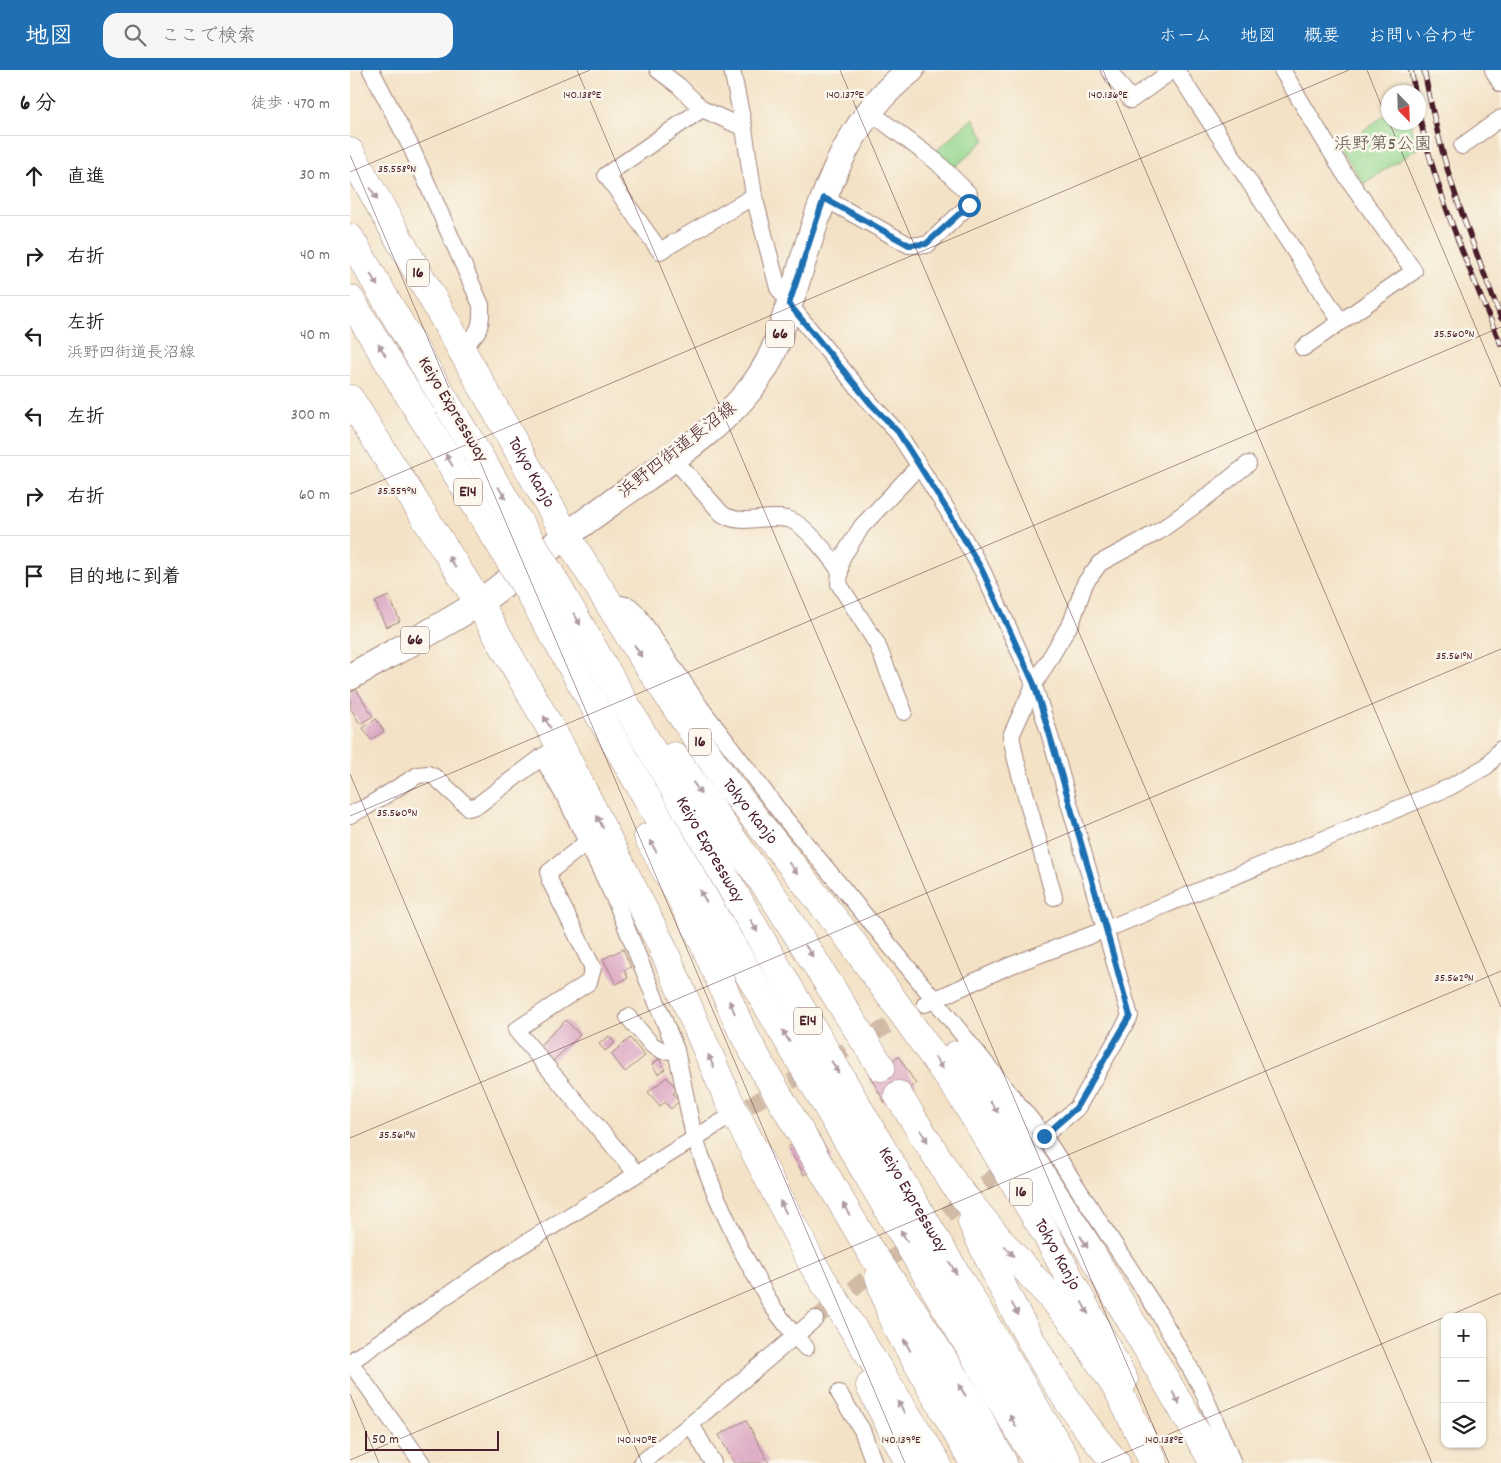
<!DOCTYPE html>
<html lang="ja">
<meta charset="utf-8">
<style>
:root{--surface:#fff;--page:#f6f6f6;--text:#202124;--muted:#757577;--line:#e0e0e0;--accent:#1f6fb2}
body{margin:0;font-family:Dekko,"Klee One",sans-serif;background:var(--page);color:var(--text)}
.controls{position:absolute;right:15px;bottom:15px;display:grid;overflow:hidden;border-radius:10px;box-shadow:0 1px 4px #0004}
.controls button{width:45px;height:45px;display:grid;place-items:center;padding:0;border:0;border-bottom:1px solid var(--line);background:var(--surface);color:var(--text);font:25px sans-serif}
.compass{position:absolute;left:1031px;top:15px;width:45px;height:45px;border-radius:50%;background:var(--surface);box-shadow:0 1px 4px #0004;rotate:157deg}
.scale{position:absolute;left:15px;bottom:12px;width:134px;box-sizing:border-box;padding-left:5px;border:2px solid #4a1f2b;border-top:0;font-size:14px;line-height:18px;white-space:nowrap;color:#4a1f2b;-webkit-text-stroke:4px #fbf7ec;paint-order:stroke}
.stop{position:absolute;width:15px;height:15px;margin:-11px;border:4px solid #1f6fb2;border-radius:50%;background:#fff}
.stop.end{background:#1f6fb2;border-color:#fff;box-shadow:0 1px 5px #0008}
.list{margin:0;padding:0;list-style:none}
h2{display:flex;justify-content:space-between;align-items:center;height:65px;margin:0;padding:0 20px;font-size:21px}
h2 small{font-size:16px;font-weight:400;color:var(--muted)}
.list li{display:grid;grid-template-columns:32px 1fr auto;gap:15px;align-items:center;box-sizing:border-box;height:80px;padding:0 20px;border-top:1px solid var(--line)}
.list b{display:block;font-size:19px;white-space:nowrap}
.list p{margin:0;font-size:16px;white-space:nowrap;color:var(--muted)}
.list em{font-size:16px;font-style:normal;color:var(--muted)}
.icon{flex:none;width:28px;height:28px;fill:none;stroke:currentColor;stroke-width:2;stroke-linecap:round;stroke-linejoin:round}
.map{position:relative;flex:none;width:1151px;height:1393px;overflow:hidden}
header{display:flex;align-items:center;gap:30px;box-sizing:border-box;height:70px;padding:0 25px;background:var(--accent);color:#fff}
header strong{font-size:24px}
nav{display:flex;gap:28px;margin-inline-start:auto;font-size:18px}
.search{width:350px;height:45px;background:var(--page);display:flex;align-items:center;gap:12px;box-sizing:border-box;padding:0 18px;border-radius:15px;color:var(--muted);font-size:19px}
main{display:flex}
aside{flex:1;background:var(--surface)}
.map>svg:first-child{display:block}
.green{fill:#95d78f;stroke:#707b5d}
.building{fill:#deadc6}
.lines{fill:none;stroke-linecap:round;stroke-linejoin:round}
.minor-tunnel{stroke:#d1bba7;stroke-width:16;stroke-dasharray:16 8;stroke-linecap:butt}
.minor-casing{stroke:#9e8078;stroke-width:18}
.primary-casing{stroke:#9e8078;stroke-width:28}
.trunk-casing{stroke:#9e8078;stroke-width:29}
.motorway-casing{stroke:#9e8078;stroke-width:29}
.minor{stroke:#fff;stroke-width:16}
.primary{stroke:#fff;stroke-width:26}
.trunk{stroke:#fff;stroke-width:28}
.motorway{stroke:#fff;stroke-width:28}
.rail-casing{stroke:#4a1f2b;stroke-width:5.5}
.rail{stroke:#fbf7ec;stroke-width:4;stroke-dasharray:11;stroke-linecap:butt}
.motorway-bridge-casing{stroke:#9e8078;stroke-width:29;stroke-linecap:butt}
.motorway-bridge{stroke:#fff;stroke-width:28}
.oneway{fill:#ae9aa0}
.route{stroke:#1f6fb2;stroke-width:6}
.ticks{fill:none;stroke:#4a1f2b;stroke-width:1;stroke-opacity:0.45}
.labels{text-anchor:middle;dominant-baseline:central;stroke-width:5;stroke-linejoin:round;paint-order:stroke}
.shield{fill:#fbf7ec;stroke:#7f6065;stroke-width:1}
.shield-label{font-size:16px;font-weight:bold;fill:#4a1f2b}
.park-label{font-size:18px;fill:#605649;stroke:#fbf7ec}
.street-label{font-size:18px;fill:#4a1f2b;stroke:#fbf7ec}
.ticks-label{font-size:12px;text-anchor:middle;fill:#4a1f2b;stroke:#fbf7ec;stroke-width:5;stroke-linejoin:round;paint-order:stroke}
</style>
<header>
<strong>地図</strong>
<div class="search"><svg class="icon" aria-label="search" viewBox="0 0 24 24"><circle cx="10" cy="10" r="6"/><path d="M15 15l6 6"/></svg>ここで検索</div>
<nav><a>ホーム</a><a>地図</a><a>概要</a><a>お問い合わせ</a></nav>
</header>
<main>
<aside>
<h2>6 分<small>徒歩 · 470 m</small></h2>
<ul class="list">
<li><svg class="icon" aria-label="ahead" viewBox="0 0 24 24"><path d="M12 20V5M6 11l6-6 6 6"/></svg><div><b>直進</b></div><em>30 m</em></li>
<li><svg class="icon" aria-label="right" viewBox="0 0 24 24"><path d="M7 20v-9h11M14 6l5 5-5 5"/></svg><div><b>右折</b></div><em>40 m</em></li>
<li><svg class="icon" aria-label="left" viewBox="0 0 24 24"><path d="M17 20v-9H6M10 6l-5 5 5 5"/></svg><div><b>左折</b><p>浜野四街道長沼線</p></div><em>40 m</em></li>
<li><svg class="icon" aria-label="left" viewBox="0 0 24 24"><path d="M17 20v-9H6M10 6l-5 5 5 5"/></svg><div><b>左折</b></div><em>300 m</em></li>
<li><svg class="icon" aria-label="right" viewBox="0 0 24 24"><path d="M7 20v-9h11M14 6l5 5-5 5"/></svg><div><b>右折</b></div><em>60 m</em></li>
<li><svg class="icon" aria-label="arrive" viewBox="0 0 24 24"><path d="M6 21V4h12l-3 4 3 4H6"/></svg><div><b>目的地に到着</b></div></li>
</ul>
</aside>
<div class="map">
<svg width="1151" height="1393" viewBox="0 0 1151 1393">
<rect width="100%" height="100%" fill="#fbf7ec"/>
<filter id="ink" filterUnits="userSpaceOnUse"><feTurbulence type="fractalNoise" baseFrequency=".02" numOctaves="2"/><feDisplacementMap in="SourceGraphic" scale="10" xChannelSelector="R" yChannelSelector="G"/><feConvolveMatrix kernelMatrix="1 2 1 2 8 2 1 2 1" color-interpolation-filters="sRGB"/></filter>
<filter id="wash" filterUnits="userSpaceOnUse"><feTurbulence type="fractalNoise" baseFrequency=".0096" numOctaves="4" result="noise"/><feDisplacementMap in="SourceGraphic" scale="20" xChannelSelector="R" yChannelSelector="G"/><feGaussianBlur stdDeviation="1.12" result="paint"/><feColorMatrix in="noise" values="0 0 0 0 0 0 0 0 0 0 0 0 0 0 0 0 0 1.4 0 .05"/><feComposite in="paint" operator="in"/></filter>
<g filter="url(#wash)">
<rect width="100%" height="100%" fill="#f3e2c6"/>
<!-- green -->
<g class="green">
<path d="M 1038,43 L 1038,52 L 1060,53 L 1067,79 L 1013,114 L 990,77 Z"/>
<path d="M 623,48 L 635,70 L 603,99 L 585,82 Z"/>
</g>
<g id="blocks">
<!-- building -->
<g class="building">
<path d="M 39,526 L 50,551 L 36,557 L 25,532 Z"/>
<path d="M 6,619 L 23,646 L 10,654 L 0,637 L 0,623 Z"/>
<path d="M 26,649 L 34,661 L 21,670 L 13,658 Z"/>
<path d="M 273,879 L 281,897 L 274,900 L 278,908 L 266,914 L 253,889 Z"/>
<path d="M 216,950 L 230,965 L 203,991 L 189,976 Z"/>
<path d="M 259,966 L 265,973 L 255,981 L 249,974 Z"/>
<path d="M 280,968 L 295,986 L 275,1002 L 261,984 Z"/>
<path d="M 549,987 L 566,1014 L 535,1033 L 519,1005 Z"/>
<path d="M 309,989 L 315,999 L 308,1004 L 302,994 Z"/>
<path d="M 317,1007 L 327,1019 L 323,1023 L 329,1031 L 321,1039 L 315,1032 L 310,1036 L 298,1022 Z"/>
<path d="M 466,1061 L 482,1088 L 454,1105 L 438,1077 Z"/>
<path d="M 396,1350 L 419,1393 L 384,1393 L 369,1365 Z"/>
</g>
</g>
</g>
<g filter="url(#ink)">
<use href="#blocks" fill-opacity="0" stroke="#9e8078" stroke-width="1"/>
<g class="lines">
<!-- minor-tunnel -->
<g class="minor-tunnel">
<path d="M 378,1048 L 562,942"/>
<path d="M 465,1249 L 662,1092"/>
</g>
<!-- minor casing -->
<g class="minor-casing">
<g id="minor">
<path d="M 21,0 L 61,77 L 131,235 C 132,257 129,265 110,277"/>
<path d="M 308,0 L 329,16 L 352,39"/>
<path d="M 382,0 L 394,58 L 404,126 L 428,218 L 439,234 L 521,334 L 548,363 L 598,441 L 632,500 L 681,607 L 698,659 L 780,946 L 727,1038 L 685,1073"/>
<path d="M 759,0 L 781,30 L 823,0"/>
<path d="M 826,0 L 991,252"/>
<path d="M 932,0 L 994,103 L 1064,201 L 953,278"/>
<path d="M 1143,0 L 1151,14"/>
<path d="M 394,58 L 352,39 L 256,105 L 310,181 L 404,126"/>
<path d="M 1112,76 L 1151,48"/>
<path d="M 474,128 L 559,175 L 577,175 L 619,135 L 619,124 L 587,92 L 519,41"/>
<path d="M 323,388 L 372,444 C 393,457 415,444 437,449 C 454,452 480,487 490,501"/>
<path d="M 258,531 L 280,536 L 287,543 L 351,638 L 433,746 L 584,929 L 694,1066 L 808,1242 L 851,1317 L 883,1393"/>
<path d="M 554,642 L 527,574 L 489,514 L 491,489 L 512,456 L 569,396"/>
<path d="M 210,675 L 192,687 L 217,731 L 266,832 L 326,980 L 344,1067 L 365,1123 L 390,1178 L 422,1236 L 444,1265 L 456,1278"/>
<path d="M 0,745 L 16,737 L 68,705 L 78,704 L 85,707 L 119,738 L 128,735 L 192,687"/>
<path d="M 237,772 L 199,802 L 200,811 L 243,898 L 239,912 L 166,960 L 286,1103"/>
<path d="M 704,827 L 666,690 L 661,666 L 684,615 L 722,551 L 735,513 L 750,493 L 808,462 L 854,429 L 898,394"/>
<path d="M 575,934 L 659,896 L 757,859 L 1100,717 L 1137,696 L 1151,679"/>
<path d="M 278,947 L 302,975 L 313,981 L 326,980"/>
<path d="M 0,1292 L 156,1185 L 371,1052"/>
<path d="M 0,1292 L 72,1393"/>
<path d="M 489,1323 L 512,1360 L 524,1393"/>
<path d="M 341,1354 L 363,1393"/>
<path d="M 291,1393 L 341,1354 L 465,1249"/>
</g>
</g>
<!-- primary casing -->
<g class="primary-casing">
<path id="primary" d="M 0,607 C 42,583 86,560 127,534 C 145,522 161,508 178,495 C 206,473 233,453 261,433 C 312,396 381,354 413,301 C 427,279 433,253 441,229 C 468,146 488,55 561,0"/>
</g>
<!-- trunk casing -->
<g class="trunk-casing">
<g id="trunk">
<path id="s1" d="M 0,82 L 216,465 L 297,594 L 377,713 L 499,868 L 611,1025 L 696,1164 L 774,1310"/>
<path d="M 0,329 L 129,533 L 210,675 L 311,874 L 379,1031 L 462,1193 L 587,1393"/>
<path d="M 606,985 L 670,1072 L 736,1174 L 864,1393"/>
<path d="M 520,1316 L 559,1393"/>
</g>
</g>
<!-- motorway casing -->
<g class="motorway-casing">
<g id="motorway">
<path d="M 0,168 L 81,307"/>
<path d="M 0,229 L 57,322"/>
<path id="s2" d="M 202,507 L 524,1065 L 718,1393"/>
<path d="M 179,522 L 368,852 L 688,1393"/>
<path d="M 324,686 L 425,829 L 531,997"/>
<path d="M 298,767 L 348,860 L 392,961 L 413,999 L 522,1184 L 563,1241 L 621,1334 L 653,1393"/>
<path d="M 548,1025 L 606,1117 L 652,1173 L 719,1247 L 732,1265 L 768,1320 L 804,1393"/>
<path d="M 622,1152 C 658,1233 707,1327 766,1393"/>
<path d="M 529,1206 L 543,1250 L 624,1393"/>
</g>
</g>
<!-- minor -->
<use href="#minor" class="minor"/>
<!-- primary -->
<use href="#primary" class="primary"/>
<!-- trunk -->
<use href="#trunk" class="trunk"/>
<!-- motorway -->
<use href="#motorway" class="motorway"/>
<!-- rail casing -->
<g class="rail-casing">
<g id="rail">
<path d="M 1061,0 L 1065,22"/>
<path d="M 1074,0 C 1081,36 1089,72 1100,108 C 1115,155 1133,201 1151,248"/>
<path d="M 1068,40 C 1080,96 1098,147 1120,200 C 1130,225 1140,250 1151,274"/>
</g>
</g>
<!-- rail -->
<use href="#rail" class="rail"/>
<!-- motorway-bridge casing -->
<g class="motorway-bridge-casing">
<g id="motorway-bridge">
<path d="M 81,307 L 202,507"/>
<path d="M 57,322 L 179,522"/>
</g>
</g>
<!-- motorway-bridge -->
<use href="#motorway-bridge" class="motorway-bridge"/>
</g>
<!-- one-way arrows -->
<defs><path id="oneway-solid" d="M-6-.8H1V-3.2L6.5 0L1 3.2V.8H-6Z" transform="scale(1.25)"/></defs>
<g class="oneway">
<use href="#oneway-solid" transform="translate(24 124) rotate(60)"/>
<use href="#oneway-solid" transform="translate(24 210) rotate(59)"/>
<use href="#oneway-solid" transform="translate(32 280) rotate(-122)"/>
<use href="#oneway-solid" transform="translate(99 390) rotate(-121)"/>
<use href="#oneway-solid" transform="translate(152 423) rotate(59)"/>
<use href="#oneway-solid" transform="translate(102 492) rotate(-122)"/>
<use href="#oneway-solid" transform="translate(227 549) rotate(60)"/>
<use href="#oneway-solid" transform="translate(288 581) rotate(59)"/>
<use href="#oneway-solid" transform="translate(197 652) rotate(-120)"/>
<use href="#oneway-solid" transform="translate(347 718) rotate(55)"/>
<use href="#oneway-solid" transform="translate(250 752) rotate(-117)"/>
<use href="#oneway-solid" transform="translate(303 776) rotate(-119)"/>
<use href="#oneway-solid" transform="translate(443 798) rotate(51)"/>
<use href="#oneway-solid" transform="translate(353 826) rotate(-120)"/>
<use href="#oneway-solid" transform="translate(404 856) rotate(60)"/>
<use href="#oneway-solid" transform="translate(459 881) rotate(57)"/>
<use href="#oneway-solid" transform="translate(382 937) rotate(-114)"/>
<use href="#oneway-solid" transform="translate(436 966) rotate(-121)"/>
<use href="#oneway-solid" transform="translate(361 991) rotate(-114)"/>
<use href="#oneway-solid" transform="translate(589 993) rotate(55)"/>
<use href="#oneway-solid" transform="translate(485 997) rotate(60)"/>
<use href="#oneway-solid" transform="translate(644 1037) rotate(54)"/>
<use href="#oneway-solid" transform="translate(574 1066) rotate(58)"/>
<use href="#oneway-solid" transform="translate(433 1137) rotate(-117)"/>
<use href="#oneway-solid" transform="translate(496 1139) rotate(-120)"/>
<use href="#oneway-solid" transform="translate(554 1166) rotate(-121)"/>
<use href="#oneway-solid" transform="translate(734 1172) rotate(58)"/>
<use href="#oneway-solid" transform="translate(659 1181) rotate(47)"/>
<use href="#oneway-solid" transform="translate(603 1198) rotate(59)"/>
<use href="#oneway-solid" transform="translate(735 1238) rotate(62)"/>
<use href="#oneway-solid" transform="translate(665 1239) rotate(62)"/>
<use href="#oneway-solid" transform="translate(557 1275) rotate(-119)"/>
<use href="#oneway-solid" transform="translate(612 1320) rotate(-122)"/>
<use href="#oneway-solid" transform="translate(826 1328) rotate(60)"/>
<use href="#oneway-solid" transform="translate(551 1337) rotate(-122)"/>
<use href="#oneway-solid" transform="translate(663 1351) rotate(-120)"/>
</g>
</g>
<g class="lines" filter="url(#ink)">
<!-- route -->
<path class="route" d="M 619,135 L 576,174 L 559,175 L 474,128 L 439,234 L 521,334 L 548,362 L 598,441 L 632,500 L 684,614 L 698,659 L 756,859 L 780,946 L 726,1038 L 694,1066"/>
</g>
<!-- ticks -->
<path class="ticks" d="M 227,0 L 819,1393M 490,0 L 1082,1393M 753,0 L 1151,937M 1017,0 L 1038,52M 1039,52 L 1151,317M 0,85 L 555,1393M 0,102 L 240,0M 0,424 L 999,0M 0,704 L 292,1393M 0,746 L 1151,257M 0,1068 L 1151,579M 1096,1247 L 1151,1223M 0,1324 L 29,1393M 0,1390 L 1151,901M 751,1393 L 1095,1247"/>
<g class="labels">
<!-- shield labels -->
<g class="shield">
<rect x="57" y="189.5" width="22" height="27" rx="4"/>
<rect x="416" y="250.5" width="28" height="27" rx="4"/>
<rect x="104" y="408.5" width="28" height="27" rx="4"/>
<rect x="51" y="556.5" width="28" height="27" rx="4"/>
<rect x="339" y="658.5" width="22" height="27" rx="4"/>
<rect x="444" y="937.5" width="28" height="27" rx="4"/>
<rect x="660" y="1108.5" width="22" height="27" rx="4"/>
</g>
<g class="shield-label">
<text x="68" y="203">16</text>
<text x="430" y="264">66</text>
<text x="118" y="422">E14</text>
<text x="65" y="570">66</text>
<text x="350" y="672">16</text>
<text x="458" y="951">E14</text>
<text x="671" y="1122">16</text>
</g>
<!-- park labels -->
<g class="park-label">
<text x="1033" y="75">浜野第5公園</text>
</g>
<!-- street labels -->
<g class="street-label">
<text transform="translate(102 340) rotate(59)">Keiyo Expressway</text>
<text transform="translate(328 381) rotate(-38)">浜野四街道長沼線</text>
<text stroke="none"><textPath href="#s1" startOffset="368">Tokyo Kanjo</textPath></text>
<text stroke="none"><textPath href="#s1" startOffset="772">Tokyo Kanjo</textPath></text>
<text stroke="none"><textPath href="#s2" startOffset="315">Keiyo Expressway</textPath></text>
<text stroke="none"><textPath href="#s2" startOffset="720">Keiyo Expressway</textPath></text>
<text stroke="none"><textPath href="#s1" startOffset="1312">Tokyo Kanjo</textPath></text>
</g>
</g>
<g class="ticks-label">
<text x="232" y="28">140.138°E</text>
<text x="495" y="28">140.137°E</text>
<text x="758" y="28">140.136°E</text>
<text x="47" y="102">35.558°N</text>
<text x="1104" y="267">35.560°N</text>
<text x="47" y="424">35.559°N</text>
<text x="1104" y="589">35.561°N</text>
<text x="47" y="746">35.560°N</text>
<text x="1104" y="911">35.562°N</text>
<text x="47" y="1068">35.561°N</text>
<text x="287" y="1373">140.140°E</text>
<text x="551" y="1373">140.139°E</text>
<text x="814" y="1373">140.138°E</text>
</g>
</svg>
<div class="controls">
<button>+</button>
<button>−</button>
<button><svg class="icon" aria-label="layers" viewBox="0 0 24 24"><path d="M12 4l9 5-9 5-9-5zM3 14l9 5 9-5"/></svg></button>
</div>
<svg class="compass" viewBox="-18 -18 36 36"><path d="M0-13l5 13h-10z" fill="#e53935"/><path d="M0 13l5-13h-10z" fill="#757577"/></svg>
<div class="scale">50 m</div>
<div class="stop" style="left:619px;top:135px"></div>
<div class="stop end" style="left:694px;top:1066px"></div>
</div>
</main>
